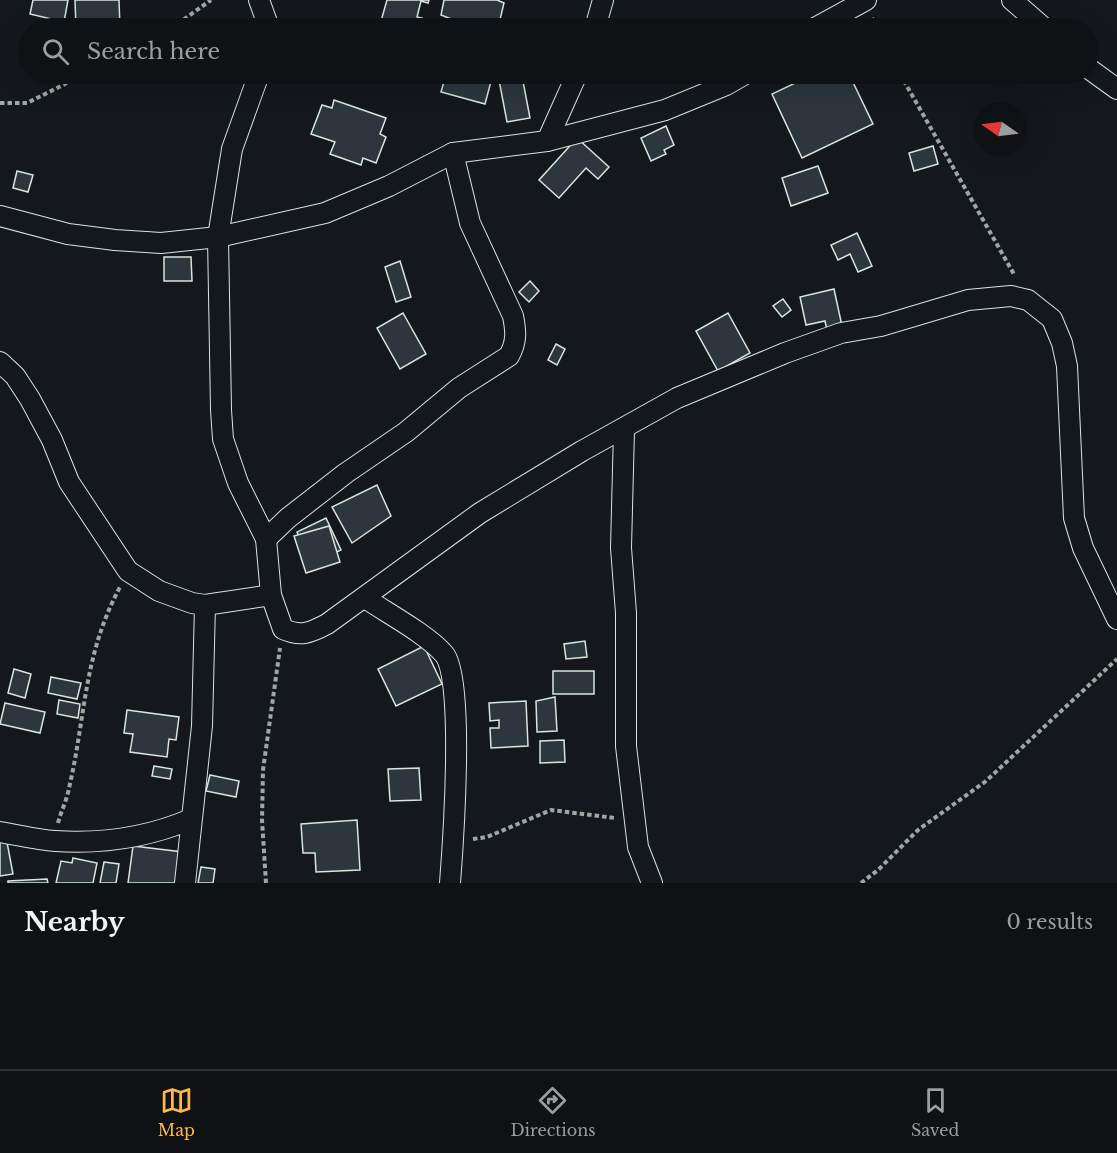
<!DOCTYPE html>
<style>
:root{--surface:#0f1215;--page:#1d2022;--text:#f1f3f6;--muted:#9b9ea0;--line:#2f3234;--accent:#ffb74d}
body{margin:0;font-family:"Libre Baskerville",serif;background:var(--page);color:var(--text)}
.compass{position:absolute;left:973px;top:102px;width:54px;height:54px;border-radius:50%;background:var(--surface);box-shadow:0 6px 24px #0002;rotate:284deg}
.list{margin:0;padding:0;list-style:none}
h2{display:flex;justify-content:space-between;align-items:center;height:78px;margin:0;padding:0 24px;font-size:26px}
h2 small{font-size:20px;font-weight:400;color:var(--muted)}
.icon{flex:none;width:33px;height:33px;fill:none;stroke:currentColor;stroke-width:2;stroke-linecap:round;stroke-linejoin:round}
.map{position:relative;flex:none;width:1117px;height:883px;overflow:hidden}
.search{position:absolute;background:var(--surface);box-shadow:0 6px 24px #0002;left:18px;right:18px;top:18px;height:66px;display:flex;align-items:center;gap:15px;box-sizing:border-box;padding:0 21px;border-radius:33px;color:var(--muted);font-size:22px}
.sheet{height:186px;background:var(--surface)}
nav{display:flex;justify-content:space-around;align-items:center;box-sizing:border-box;height:84px;border-top:2px solid var(--line);background:var(--surface);font-size:16px;color:var(--muted)}
nav a{display:grid;justify-items:center;gap:3px}
nav .on{color:var(--accent)}
.map>svg:first-child{display:block}
.building{fill:#2c363c;stroke:#d8e6dc;stroke-width:1.5}
.lines{fill:none;stroke-linecap:round;stroke-linejoin:round}
.minor-casing{stroke:#d8e6dc;stroke-width:22}
.path{stroke:#9da8a2;stroke-width:4;stroke-dasharray:4.5 3;stroke-linecap:butt}
.minor{stroke:#14181c;stroke-width:20}
</style>
<div class="map">
<svg width="1117" height="883" viewBox="0 0 1117 883">
<rect width="100%" height="100%" fill="#14181c"/>
<!-- building -->
<g class="building">
<path d="M 33,0 L 68,0 L 64,22 L 30,14 Z"/>
<path d="M 75,0 L 119,0 L 120,28 L 76,28 Z"/>
<path d="M 387,0 L 429,0 L 428,3 L 421,1 L 417,17 L 422,18 L 419,28 L 379,28 Z"/>
<path d="M 444,0 L 497,0 L 504,3 L 498,28 L 463,28 L 464,24 L 441,15 Z"/>
<path d="M 446,74 L 493,74 L 485,104 L 441,92 Z"/>
<path d="M 814,74 L 849,74 L 873,124 L 802,158 L 772,94 Z"/>
<path d="M 522,76 L 530,118 L 507,122 L 499,80 Z"/>
<path d="M 334,100 L 386,118 L 380,134 L 386,137 L 376,163 L 363,158 L 361,165 L 330,154 L 335,142 L 311,134 L 322,105 L 332,108 Z"/>
<path d="M 666,126 L 674,145 L 664,150 L 666,154 L 651,161 L 641,138 Z"/>
<path d="M 577,138 L 609,167 L 598,179 L 586,168 L 559,198 L 539,180 Z"/>
<path d="M 933,146 L 938,164 L 914,171 L 909,153 Z"/>
<path d="M 818,166 L 828,193 L 791,206 L 782,178 Z"/>
<path d="M 17,171 L 33,175 L 28,192 L 13,188 Z"/>
<path d="M 857,233 L 872,266 L 858,272 L 850,254 L 838,260 L 831,245 Z"/>
<path d="M 164,257 L 191,257 L 192,281 L 164,281 Z"/>
<path d="M 400,261 L 411,297 L 396,302 L 385,267 Z"/>
<path d="M 530,281 L 539,291 L 529,302 L 519,292 Z"/>
<path d="M 834,289 L 842,326 L 827,330 L 825,321 L 806,325 L 800,297 Z"/>
<path d="M 783,299 L 791,310 L 782,317 L 773,306 Z"/>
<path d="M 403,313 L 426,354 L 400,369 L 377,328 Z"/>
<path d="M 728,313 L 750,353 L 718,371 L 696,331 Z"/>
<path d="M 556,344 L 565,349 L 557,365 L 548,360 Z"/>
<path d="M 377,485 L 391,516 L 352,543 L 332,507 Z"/>
<path d="M 326,518 L 341,550 L 312,564 L 297,532 Z"/>
<path d="M 329,526 L 340,562 L 306,573 L 294,536 Z"/>
<path d="M 585,641 L 587,657 L 566,659 L 564,644 Z"/>
<path d="M 424,646 L 442,684 L 396,706 L 378,669 Z"/>
<path d="M 14,669 L 31,674 L 25,698 L 8,693 Z"/>
<rect x="553" y="671" width="41" height="23"/>
<path d="M 51,677 L 81,683 L 77,699 L 48,693 Z"/>
<path d="M 555,697 L 557,731 L 537,732 L 536,701 Z"/>
<path d="M 59,700 L 80,704 L 78,718 L 57,714 Z"/>
<path d="M 526,701 L 528,746 L 491,748 L 490,728 L 499,728 L 499,720 L 490,721 L 489,703 Z"/>
<path d="M 5,703 L 45,712 L 40,733 L 0,724 Z"/>
<path d="M 127,710 L 179,717 L 176,740 L 169,739 L 167,757 L 130,752 L 133,734 L 124,733 Z"/>
<path d="M 564,740 L 565,762 L 540,763 L 540,741 Z"/>
<path d="M 154,766 L 172,769 L 170,779 L 152,776 Z"/>
<path d="M 419,768 L 421,800 L 390,801 L 388,769 Z"/>
<path d="M 210,775 L 239,781 L 236,797 L 206,791 Z"/>
<path d="M 357,820 L 360,870 L 316,872 L 315,853 L 303,853 L 301,824 Z"/>
<path d="M 6,837 L 13,874 L 0,876 L 0,838 Z"/>
<path d="M 133,846 L 183,852 L 179,883 L 128,883 Z"/>
<path d="M 73,858 L 97,863 L 93,883 L 56,883 L 61,861 L 72,863 Z"/>
<path d="M 104,862 L 119,864 L 116,883 L 100,883 Z"/>
<path d="M 201,867 L 215,869 L 213,883 L 198,883 Z"/>
<path d="M 47,879 L 48,883 L 8,883 L 8,881 Z"/>
</g>
<g class="lines">
<!-- minor casing -->
<g class="minor-casing">
<g id="minor">
<path d="M 259,0 L 269,28"/>
<path d="M 1012,0 L 1044,28"/>
<path d="M 595,28 L 603,0"/>
<path d="M 815,28 L 866,0"/>
<path d="M 1088,68 L 1117,89"/>
<path d="M 259,74 L 232,149 L 218,237 L 221,410 L 223,439 L 238,483 L 266,539 L 271,595 L 283,629 C 301,637 310,633 327,624 L 480,513 L 582,451 L 677,398 L 785,353 L 841,333 L 881,326 L 968,300 L 1011,296 L 1028,300 L 1052,319 L 1062,343 L 1067,366 L 1074,518 L 1083,548 L 1117,619"/>
<path d="M 547,141 L 577,74"/>
<path d="M 0,216 L 68,234 L 115,240 L 161,243 L 218,237 L 325,213 L 389,186 L 453,153 L 547,141 L 665,110 L 726,85 L 745,74"/>
<path d="M 0,362 L 15,376 L 30,399 L 52,440 L 69,482 L 128,571 L 159,591 L 192,603 L 205,605 L 271,595"/>
<path d="M 624,430 L 621,548 L 626,613 L 626,746 L 638,847 L 652,883"/>
<path d="M 266,539 L 288,518 L 346,473 L 406,432 L 459,388 L 509,356 C 517,342 516,331 513,316 L 470,223 L 453,153"/>
<path d="M 365,598 C 387,613 428,635 444,654 C 465,678 453,845 450,883"/>
<path d="M 0,832 C 18,835 37,840 55,841 C 101,844 149,837 191,819"/>
<path d="M 185,883 L 202,726 L 205,605"/>
</g>
</g>
<!-- path -->
<g class="path">
<path d="M 872,18 L 877,28"/>
<path d="M 163,28 L 183,20 L 211,0"/>
<path d="M 900,74 L 1015,276"/>
<path d="M 0,103 L 27,103 L 65,84 L 78,74"/>
<path d="M 58,823 C 61,811 67,800 69,788 C 86,716 83,656 120,587"/>
<path d="M 473,839 L 487,837 L 551,810 L 615,818"/>
<path d="M 266,883 L 262,820 L 263,770 L 280,648"/>
<path d="M 861,883 L 878,870 L 918,830 L 986,781 L 1117,659"/>
</g>
<!-- minor -->
<use href="#minor" class="minor"/>
</g>
</svg>
<svg class="compass" viewBox="-18 -18 36 36"><path d="M0-13l5 13h-10z" fill="#e53935"/><path d="M0 13l5-13h-10z" fill="#9b9ea0"/></svg>
<div class="search"><svg class="icon" aria-label="search" viewBox="0 0 24 24"><circle cx="10" cy="10" r="6"/><path d="M15 15l6 6"/></svg>Search here</div>
</div>
<section class="sheet">
<h2>Nearby<small>0 results</small></h2>
<ul class="list">
</ul>
</section>
<nav>
<a class="on"><svg class="icon" aria-label="map" viewBox="0 0 24 24"><path d="M3 6l6-2 6 2 6-2v14l-6 2-6-2-6 2zM9 4v14M15 6v14"/></svg>Map</a>
<a><svg class="icon" aria-label="directions" viewBox="0 0 24 24"><path d="M12 3l9 9-9 9-9-9zM9 14v-3h6M13 9l2 2-2 2"/></svg>Directions</a>
<a><svg class="icon" aria-label="saved" viewBox="0 0 24 24"><path d="M7 4h10v16l-5-4-5 4z"/></svg>Saved</a>
</nav>
